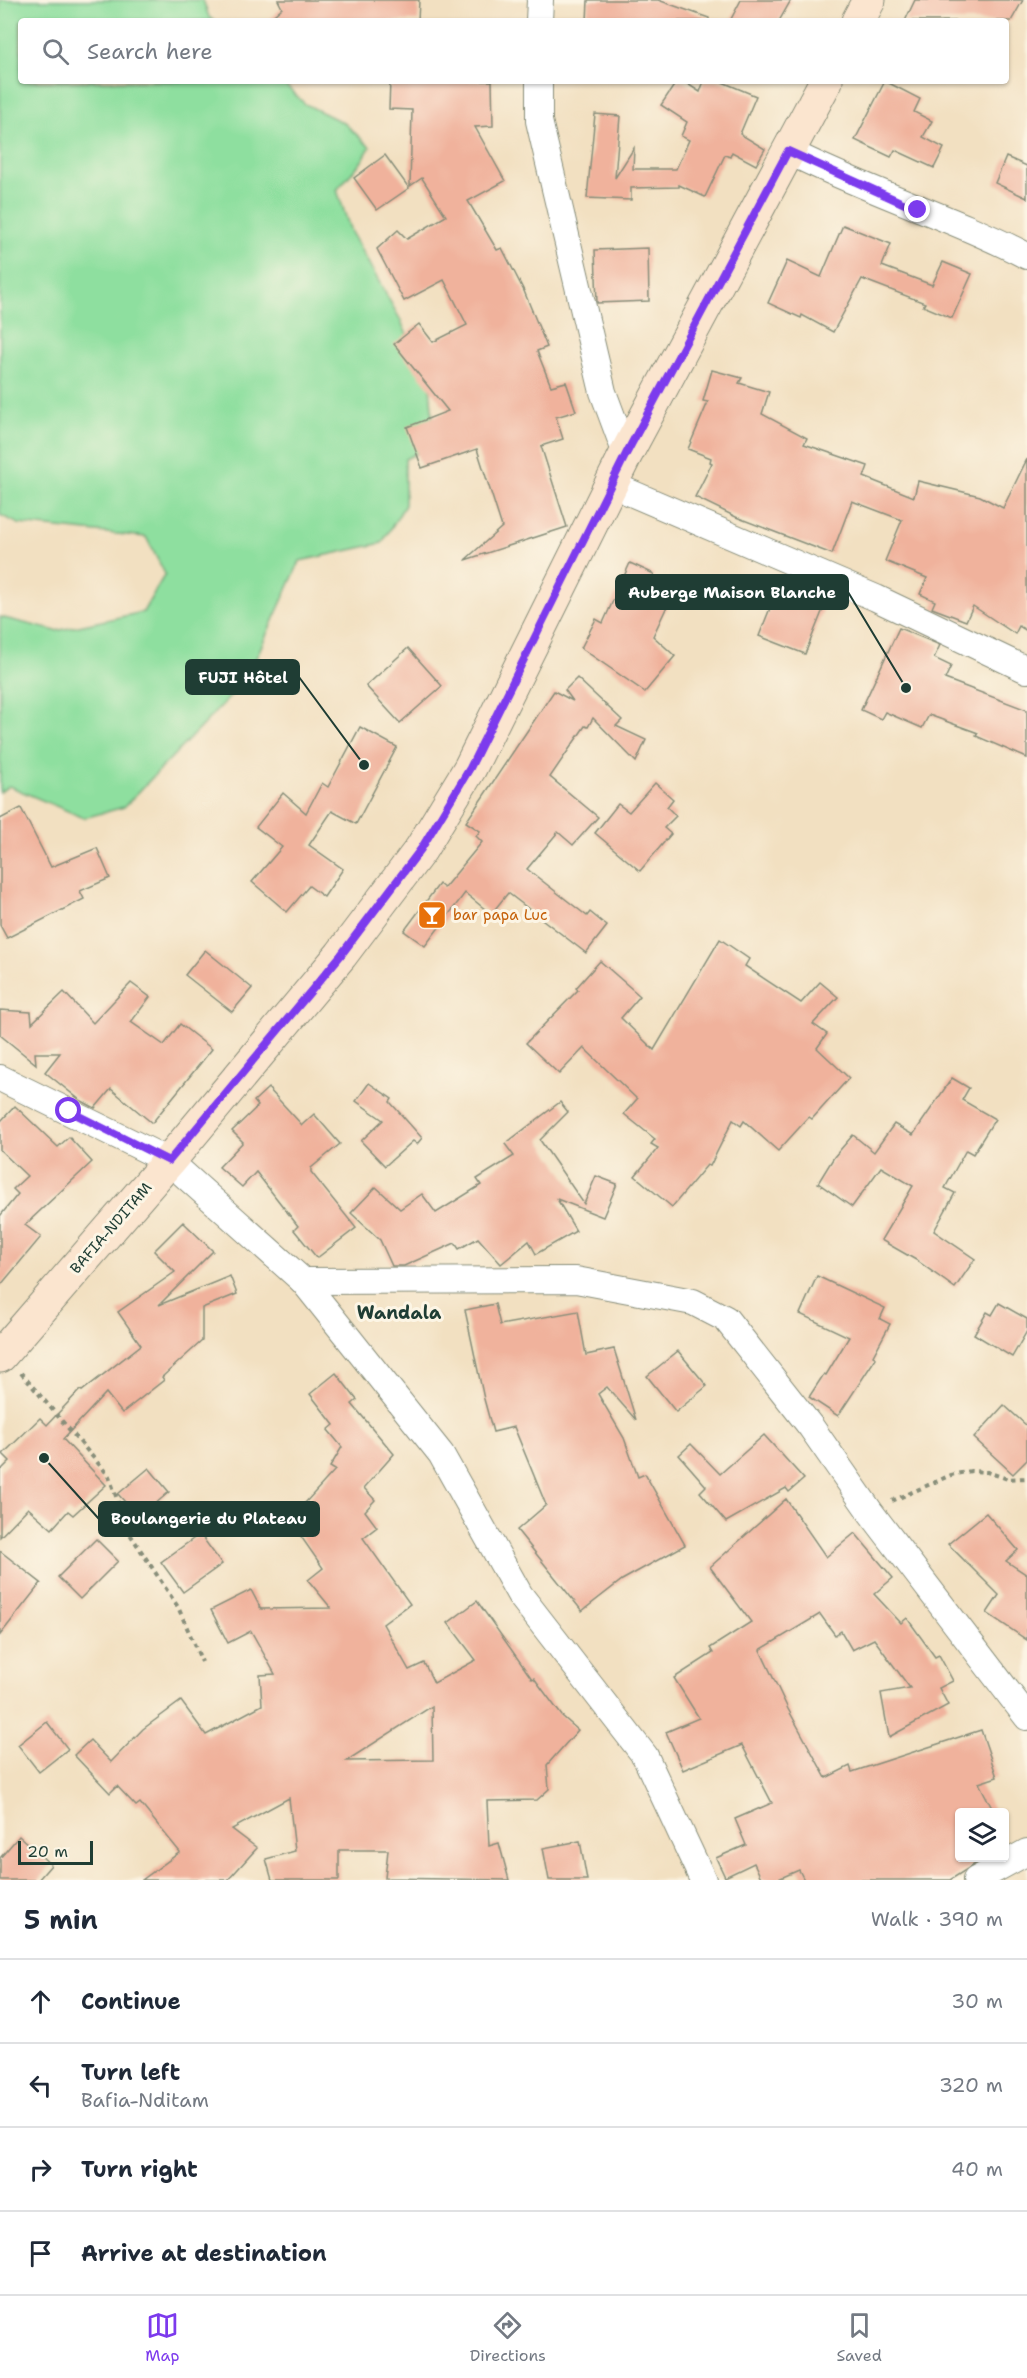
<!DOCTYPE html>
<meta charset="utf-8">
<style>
:root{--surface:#fff;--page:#f2f2f3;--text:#1f2937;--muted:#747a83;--line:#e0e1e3;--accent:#7c3aed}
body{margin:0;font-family:"Shantell Sans",sans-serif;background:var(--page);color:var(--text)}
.controls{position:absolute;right:18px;bottom:18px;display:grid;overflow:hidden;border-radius:6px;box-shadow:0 2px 4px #0004}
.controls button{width:54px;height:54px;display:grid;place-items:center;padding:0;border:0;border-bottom:2px solid var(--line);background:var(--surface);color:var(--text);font:30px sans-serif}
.scale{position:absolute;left:18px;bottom:15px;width:75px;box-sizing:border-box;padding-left:6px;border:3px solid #1f3d34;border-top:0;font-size:16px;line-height:21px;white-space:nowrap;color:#1f3d34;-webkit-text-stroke:4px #fcf5e5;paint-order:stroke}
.stop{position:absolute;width:18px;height:18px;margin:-14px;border:4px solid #7c3aed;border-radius:50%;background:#fff}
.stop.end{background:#7c3aed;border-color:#fff;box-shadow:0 2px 6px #0008}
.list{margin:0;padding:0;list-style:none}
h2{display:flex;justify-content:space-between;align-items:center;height:78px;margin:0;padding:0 24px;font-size:26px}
h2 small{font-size:20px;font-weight:400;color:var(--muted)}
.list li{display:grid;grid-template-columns:39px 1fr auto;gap:18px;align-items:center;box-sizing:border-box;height:84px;padding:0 24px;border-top:2px solid var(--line)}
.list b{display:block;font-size:22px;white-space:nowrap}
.list p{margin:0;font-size:20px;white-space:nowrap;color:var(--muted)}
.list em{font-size:20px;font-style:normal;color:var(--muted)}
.icon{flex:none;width:33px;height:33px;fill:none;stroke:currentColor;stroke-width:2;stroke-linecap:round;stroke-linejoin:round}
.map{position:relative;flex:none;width:1027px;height:1880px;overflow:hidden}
.search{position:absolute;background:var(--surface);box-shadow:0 2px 4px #0004;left:18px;right:18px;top:18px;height:66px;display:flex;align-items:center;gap:15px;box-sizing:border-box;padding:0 21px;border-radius:6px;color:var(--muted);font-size:22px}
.sheet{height:414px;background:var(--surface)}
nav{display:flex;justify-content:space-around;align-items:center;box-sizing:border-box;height:84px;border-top:2px solid var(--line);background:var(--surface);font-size:16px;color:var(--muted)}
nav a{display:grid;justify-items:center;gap:3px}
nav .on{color:var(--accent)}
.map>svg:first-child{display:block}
.green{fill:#8edf9f;stroke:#568e6a;stroke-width:1.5}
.building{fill:#f0b29c;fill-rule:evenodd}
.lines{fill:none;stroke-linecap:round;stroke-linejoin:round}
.street-casing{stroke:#888e7a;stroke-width:28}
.secondary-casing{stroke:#888e7a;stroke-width:35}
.path{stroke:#888e7a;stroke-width:4;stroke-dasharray:4.5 4.5;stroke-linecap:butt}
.street{stroke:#fff;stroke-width:26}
.secondary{stroke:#fbe5cf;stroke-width:33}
.route{stroke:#7c3aed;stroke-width:8}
.labels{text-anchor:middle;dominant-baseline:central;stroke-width:6;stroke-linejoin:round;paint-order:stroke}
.food-label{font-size:15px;fill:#c56008;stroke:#fcf5e5;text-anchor:start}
.street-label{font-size:15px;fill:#1f3d34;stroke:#fcf5e5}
.quarter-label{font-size:18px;font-weight:bold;fill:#1f3d34;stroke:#fcf5e5}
.leader{fill:none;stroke:#1f3d34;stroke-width:2}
.callout-dot{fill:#1f3d34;stroke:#fcf5e5;stroke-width:2}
.callout{fill:#1f3d34;stroke:#1f3d34;stroke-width:2}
.callout-label{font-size:16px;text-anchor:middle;font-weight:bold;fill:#fff}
</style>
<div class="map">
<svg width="1027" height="1880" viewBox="0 0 1027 1880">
<rect width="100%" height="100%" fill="#fcf5e5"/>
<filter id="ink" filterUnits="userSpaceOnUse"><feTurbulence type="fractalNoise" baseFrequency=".0167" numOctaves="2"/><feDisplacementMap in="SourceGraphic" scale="12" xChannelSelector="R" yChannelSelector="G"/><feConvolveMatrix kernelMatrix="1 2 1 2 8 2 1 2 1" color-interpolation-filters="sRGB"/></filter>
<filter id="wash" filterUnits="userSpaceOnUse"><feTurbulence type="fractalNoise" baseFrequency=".008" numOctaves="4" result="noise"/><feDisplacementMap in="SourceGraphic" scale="24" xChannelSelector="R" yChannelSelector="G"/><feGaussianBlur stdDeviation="1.35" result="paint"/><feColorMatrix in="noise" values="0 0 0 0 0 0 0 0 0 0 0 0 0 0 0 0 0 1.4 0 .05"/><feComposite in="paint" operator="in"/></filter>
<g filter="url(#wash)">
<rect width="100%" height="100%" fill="#f2e0c1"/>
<!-- green -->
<path class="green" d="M 0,0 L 203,0 L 209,17 L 214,21 L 21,21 L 21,81 L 281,81 L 305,104 L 344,123 L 370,147 L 362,161 L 337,190 L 351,232 L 400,319 L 430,387 L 435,444 L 405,459 L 405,505 L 382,543 L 300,561 L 246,680 L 124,807 L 84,818 L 9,786 L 0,792 L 0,617 L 56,631 L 143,612 L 165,574 L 146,537 L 19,524 L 0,515 Z"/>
<g id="blocks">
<!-- building -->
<g class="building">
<path d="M 278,0 L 419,0 L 418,21 L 267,21 L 282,8 Z"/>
<path d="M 588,0 L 658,0 L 709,18 L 709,21 L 587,21 Z"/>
<path d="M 741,0 L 791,0 L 779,21 L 730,21 Z"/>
<path d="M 915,0 L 1023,0 L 1011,21 L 905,21 Z"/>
<path d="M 390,81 L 492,81 L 493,126 L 475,127 L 505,181 L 468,201 L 497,250 L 502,248 L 524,291 L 547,347 L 537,351 L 551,386 L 566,382 L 576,411 L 556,417 L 563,439 L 541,446 L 567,527 L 465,560 L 502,527 L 477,449 L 422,468 L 407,427 L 448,411 L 394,344 L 419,324 L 433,342 L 467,325 L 444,280 L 404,301 L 377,249 L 398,230 L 407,239 L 446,216 L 422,178 L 410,186 L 412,110 L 389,109 Z"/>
<path d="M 677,81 L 683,81 L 700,92 L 704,81 L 720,81 L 756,96 L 740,134 L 765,149 L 756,165 L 732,152 L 730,157 L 725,155 L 705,197 L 679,185 L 679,187 L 631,188 L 631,200 L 587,198 L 595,114 L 620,116 L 615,178 L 634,148 L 633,169 L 676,169 L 689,140 L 681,136 L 687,122 L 661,105 Z"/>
<path d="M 885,81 L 920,99 L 914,112 L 932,121 L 923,137 L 944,148 L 934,168 L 895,150 L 891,157 L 855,140 Z"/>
<path d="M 385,155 L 409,188 L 377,210 L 354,178 Z"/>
<path d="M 1006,157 L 1027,166 L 1027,198 L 995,183 Z"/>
<path d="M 843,225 L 891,244 L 882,266 L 932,285 L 943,262 L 972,274 L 952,318 L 923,306 L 925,303 L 862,279 L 833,332 L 802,315 L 801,318 L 768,303 L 787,261 L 821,277 Z"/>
<path d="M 648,248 L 649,301 L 597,303 L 595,250 Z"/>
<path d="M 712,370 L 742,378 L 739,383 L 769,392 L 762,414 L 807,438 L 804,444 L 868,466 L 864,477 L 914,497 L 918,481 L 980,496 L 1003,508 L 1027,459 L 1027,631 L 1019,626 L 1015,634 L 973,606 L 966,621 L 932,608 L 935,601 L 920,594 L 927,578 L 885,561 L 902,520 L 852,501 L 832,554 L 736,517 L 695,497 L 712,463 L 710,462 L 711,458 L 688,449 L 708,402 L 703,401 Z"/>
<path d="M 630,563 L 654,574 L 647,591 L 669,602 L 653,636 L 675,656 L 645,692 L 581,648 L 596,619 L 603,623 Z"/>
<path d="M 778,588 L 824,607 L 805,654 L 759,636 Z"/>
<path d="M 899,628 L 940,645 L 934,658 L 951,666 L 945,679 L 1027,710 L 1027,758 L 976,736 L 978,733 L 929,715 L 922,728 L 885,712 L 881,719 L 861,710 Z"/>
<path d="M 408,648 L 442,686 L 400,723 L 366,686 Z"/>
<path d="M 577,678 L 622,720 L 616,726 L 646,740 L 636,762 L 593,718 L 588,727 L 585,726 L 550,777 L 598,817 L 573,845 L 558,832 L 527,869 L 587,916 L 590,912 L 607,926 L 586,953 L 508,893 L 491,914 L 465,893 L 425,946 L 404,931 L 439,884 L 444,888 L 482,842 L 476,836 L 480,831 L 466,822 L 554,691 L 573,701 L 565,690 Z"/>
<path d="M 360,727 L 397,747 L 356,824 L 332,811 L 309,845 L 343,869 L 324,897 L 309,886 L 287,912 L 252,882 L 282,847 L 256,827 L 283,793 L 306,813 L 322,783 L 328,787 Z"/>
<path d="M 655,783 L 673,799 L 667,807 L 676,816 L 664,828 L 671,834 L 640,871 L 595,833 L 618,804 L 629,812 Z"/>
<path d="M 21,808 L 51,867 L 97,848 L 110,878 L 80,891 L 84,899 L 7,938 L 0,925 L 0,819 Z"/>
<path d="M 720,939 L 749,959 L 745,966 L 801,1003 L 820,982 L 838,997 L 813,1024 L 827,1034 L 817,1048 L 849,1078 L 812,1119 L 809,1117 L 778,1151 L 744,1121 L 741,1126 L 733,1120 L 710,1166 L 707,1165 L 672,1207 L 635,1176 L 658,1148 L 651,1144 L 655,1139 L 624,1114 L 637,1099 L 584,1048 L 559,1074 L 526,1043 L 578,990 L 576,988 L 600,961 L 640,996 L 621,1018 L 654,1050 Z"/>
<path d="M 205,950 L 252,988 L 232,1012 L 185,975 Z"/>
<path d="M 131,983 L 150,997 L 131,1022 L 164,1045 L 180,1024 L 212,1049 L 152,1123 L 111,1089 L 95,1108 L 80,1100 L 45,1072 L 60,1053 L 35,1053 L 36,1064 L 0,1035 L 0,1010 L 31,1012 L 32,1023 L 64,992 L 93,1023 Z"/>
<path d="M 952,1078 L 969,1088 L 962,1100 L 995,1119 L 973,1154 L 966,1150 L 945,1188 L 955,1193 L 934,1231 L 975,1259 L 955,1288 L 916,1260 L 881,1240 L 913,1186 L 881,1167 L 852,1207 L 818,1183 L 834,1157 L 853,1135 L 874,1152 L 894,1124 L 913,1135 Z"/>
<path d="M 369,1083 L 392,1099 L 390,1102 L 422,1138 L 417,1144 L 413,1141 L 385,1166 L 361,1141 L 383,1120 L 356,1101 Z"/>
<path d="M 268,1088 L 302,1125 L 314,1114 L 340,1144 L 311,1168 L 311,1172 L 356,1228 L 317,1258 L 294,1230 L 298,1226 L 256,1172 L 242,1187 L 219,1167 L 243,1142 L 232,1131 L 258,1106 L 254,1101 Z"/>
<path d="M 560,1102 L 568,1112 L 540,1140 L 584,1204 L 596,1176 L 617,1184 L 603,1217 L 557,1199 L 576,1231 L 536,1254 L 529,1241 L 501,1264 L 478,1238 L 459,1249 L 455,1243 L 404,1266 L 392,1266 L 380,1240 L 351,1213 L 376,1187 L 400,1209 L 422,1194 L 436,1213 L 481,1185 L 477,1179 L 514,1156 L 505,1144 Z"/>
<path d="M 15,1106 L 58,1147 L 69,1137 L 92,1162 L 25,1225 L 41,1237 L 0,1286 L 0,1216 L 18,1194 L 13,1189 L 27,1176 L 0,1150 L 0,1122 Z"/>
<path d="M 183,1222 L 213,1251 L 159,1305 L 230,1276 L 237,1294 L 202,1308 L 202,1341 L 162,1377 L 164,1380 L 122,1413 L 106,1393 L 63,1439 L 106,1485 L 73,1515 L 68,1511 L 52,1529 L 28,1508 L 0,1537 L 0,1471 L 10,1461 L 3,1454 L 40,1418 L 47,1425 L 80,1390 L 82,1391 L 141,1345 L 118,1312 L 175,1272 L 154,1251 Z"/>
<path d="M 817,1276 L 885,1308 L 880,1319 L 890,1324 L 873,1356 L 876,1358 L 838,1416 L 809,1397 L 824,1374 L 826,1375 L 849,1337 L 800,1314 Z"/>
<path d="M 999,1303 L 1027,1319 L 1027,1331 L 1012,1357 L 974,1334 L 987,1312 L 992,1315 Z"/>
<path d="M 495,1304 L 500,1325 L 578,1311 L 586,1355 L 614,1349 L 636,1420 L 607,1387 L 598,1394 L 624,1438 L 638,1477 L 645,1474 L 685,1545 L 622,1580 L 582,1611 L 517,1530 L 546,1505 L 514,1427 L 493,1432 L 484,1399 L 465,1310 Z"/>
<path d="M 678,1351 L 707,1386 L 676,1412 L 647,1376 Z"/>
<path d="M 336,1373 L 357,1400 L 352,1404 L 394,1454 L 364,1488 L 375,1500 L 365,1511 L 377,1527 L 363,1538 L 410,1604 L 383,1624 L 409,1670 L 424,1663 L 434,1683 L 476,1660 L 448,1623 L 477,1601 L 532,1679 L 534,1678 L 562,1716 L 578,1730 L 547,1765 L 549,1789 L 537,1800 L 487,1801 L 489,1846 L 499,1843 L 509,1880 L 385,1878 L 388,1850 L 339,1850 L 339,1880 L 272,1880 L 266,1859 L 295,1851 L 289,1798 L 232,1829 L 257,1848 L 228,1880 L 142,1880 L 180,1852 L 140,1803 L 136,1806 L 117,1786 L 110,1793 L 74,1755 L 90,1740 L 111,1762 L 143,1729 L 181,1701 L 206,1735 L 262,1705 L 260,1675 L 275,1674 L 251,1631 L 228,1643 L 211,1610 L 251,1590 L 261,1609 L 331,1608 L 308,1580 L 323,1568 L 286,1515 L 305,1503 L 335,1470 L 330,1467 L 342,1447 L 328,1430 L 334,1425 L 310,1394 ZM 432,1706 L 433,1760 L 346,1761 Z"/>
<path d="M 1004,1405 L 1027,1426 L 1027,1460 L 1013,1474 L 974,1438 Z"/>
<path d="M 764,1435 L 804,1479 L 789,1492 L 786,1488 L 726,1522 L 700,1492 L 706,1486 L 679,1455 L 691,1444 L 720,1474 Z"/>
<path d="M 149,1468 L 169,1492 L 139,1518 L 118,1494 Z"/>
<path d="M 786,1499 L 826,1557 L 855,1533 L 893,1578 L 874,1594 L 901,1623 L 907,1618 L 935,1657 L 939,1655 L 953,1681 L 939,1688 L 948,1705 L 889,1737 L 881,1693 L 910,1688 L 874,1639 L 852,1650 L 841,1631 L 835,1635 L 820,1614 L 760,1650 L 788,1709 L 826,1778 L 850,1766 L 852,1772 L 981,1730 L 997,1777 L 979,1783 L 994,1812 L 960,1812 L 960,1857 L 986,1857 L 950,1880 L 804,1880 L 799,1870 L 776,1880 L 762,1880 L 754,1863 L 725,1877 L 716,1858 L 746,1845 L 735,1819 L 772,1803 L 742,1745 L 683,1770 L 666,1732 L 699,1718 L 674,1678 L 713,1653 L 710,1648 L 751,1622 L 710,1567 Z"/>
<path d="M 986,1513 L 1018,1550 L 1006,1561 L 1027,1575 L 1027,1640 L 987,1613 L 999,1595 L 948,1544 Z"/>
<path d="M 200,1534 L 222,1564 L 183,1592 L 161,1562 Z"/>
<path d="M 96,1539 L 118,1561 L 80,1599 L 58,1577 Z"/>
<path d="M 0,1551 L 41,1583 L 0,1635 Z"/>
<path d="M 47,1722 L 68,1749 L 39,1772 L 18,1745 Z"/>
<path d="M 19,1836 L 51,1865 L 38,1880 L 0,1880 L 0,1858 Z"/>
<path d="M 580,1841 L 587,1880 L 549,1880 L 543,1848 Z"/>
</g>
</g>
</g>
<g filter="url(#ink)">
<use href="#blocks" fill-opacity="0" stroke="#888e7a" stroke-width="1.5"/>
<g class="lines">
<!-- street casing -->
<g class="street-casing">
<g id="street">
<path d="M 539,21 L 540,0"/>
<path d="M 539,81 L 539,121 L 603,392 L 626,454"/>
<path d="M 788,151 C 866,191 950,216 1027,256"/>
<path d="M 610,484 L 876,598 L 1027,670"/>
<path d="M 0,1078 L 169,1161 L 303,1281 L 441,1454 L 520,1595 L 645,1756 L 703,1880"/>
<path d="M 303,1281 L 576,1280 L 693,1302 L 726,1319 L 811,1427 L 871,1513 L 1027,1717"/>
<path d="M 976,1880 L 1027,1852"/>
</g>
</g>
<!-- secondary casing -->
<g class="secondary-casing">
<g id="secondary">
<path d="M 858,21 L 869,0"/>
<path d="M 0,1356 L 169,1161 L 341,955 L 421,849 L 470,768 L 626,454 L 826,81"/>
</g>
</g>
<!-- path -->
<g class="path">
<path d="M 21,1373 L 109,1476 L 128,1531 L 178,1607 L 202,1662"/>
<path d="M 892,1501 L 951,1475 L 971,1471 L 987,1472 L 1008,1479 L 1027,1478"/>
</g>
<!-- street -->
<use href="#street" class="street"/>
<!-- secondary -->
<use href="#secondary" class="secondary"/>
</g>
</g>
<g class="lines" filter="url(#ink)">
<!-- route -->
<path class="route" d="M 69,1111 L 169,1161 L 341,955 L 421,849 L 470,768 L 626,454 L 788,151 L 918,210"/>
</g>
<!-- icons -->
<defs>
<g id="bar-square" transform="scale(1.5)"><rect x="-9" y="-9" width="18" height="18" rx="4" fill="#e8710a" stroke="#fcf5e5"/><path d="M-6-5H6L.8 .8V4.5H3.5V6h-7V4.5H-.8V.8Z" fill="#fff"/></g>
</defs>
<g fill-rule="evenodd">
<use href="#bar-square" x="432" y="915"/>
</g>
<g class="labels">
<!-- food labels -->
<g class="food-label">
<text x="453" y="915">bar papa Luc</text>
</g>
<!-- street labels -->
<g class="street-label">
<text transform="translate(111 1228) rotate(-49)">BAFIA-NDITAM</text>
</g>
<!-- quarter labels -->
<g class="quarter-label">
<text x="399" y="1313">Wandala</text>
</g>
</g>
<!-- callouts -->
<path class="leader" d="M906 688L848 592M364 765L299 677M44 1458L99 1519"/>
<g class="callout-dot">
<circle cx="906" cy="688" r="6"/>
<circle cx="364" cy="765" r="6"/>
<circle cx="44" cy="1458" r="6"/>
</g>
<g class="callout">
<rect x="616" y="575" width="232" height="34" rx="6"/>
<rect x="186" y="660" width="113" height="34" rx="6"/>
<rect x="99" y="1502" width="220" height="34" rx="6"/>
</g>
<g class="callout-label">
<text x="732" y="598">Auberge Maison Blanche</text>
<text x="243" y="683">FUJI Hôtel</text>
<text x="209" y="1524">Boulangerie du Plateau</text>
</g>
</svg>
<div class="controls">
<button><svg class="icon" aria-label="layers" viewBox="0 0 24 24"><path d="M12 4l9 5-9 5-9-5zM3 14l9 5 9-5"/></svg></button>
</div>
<div class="scale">20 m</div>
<div class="stop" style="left:69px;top:1111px"></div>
<div class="stop end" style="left:918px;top:210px"></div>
<div class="search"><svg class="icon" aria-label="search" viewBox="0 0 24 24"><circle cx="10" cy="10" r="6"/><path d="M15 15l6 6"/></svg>Search here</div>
</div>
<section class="sheet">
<h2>5 min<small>Walk · 390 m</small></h2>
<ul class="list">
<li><svg class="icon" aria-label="ahead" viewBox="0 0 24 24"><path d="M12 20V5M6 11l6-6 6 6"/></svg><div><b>Continue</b></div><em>30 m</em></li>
<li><svg class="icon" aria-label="left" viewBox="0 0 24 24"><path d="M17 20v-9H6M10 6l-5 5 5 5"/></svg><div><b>Turn left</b><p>Bafia-Nditam</p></div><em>320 m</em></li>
<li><svg class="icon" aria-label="right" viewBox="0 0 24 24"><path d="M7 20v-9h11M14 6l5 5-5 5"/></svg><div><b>Turn right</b></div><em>40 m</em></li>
<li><svg class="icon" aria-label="arrive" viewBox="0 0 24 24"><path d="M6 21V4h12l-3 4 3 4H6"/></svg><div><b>Arrive at destination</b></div></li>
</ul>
</section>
<nav>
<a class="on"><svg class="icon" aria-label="map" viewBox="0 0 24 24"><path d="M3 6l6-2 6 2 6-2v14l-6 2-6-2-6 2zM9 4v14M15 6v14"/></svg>Map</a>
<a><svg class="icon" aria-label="directions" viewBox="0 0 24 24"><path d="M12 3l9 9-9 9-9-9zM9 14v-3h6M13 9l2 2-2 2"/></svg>Directions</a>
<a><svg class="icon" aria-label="saved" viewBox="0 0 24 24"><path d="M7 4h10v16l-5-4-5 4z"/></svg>Saved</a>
</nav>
